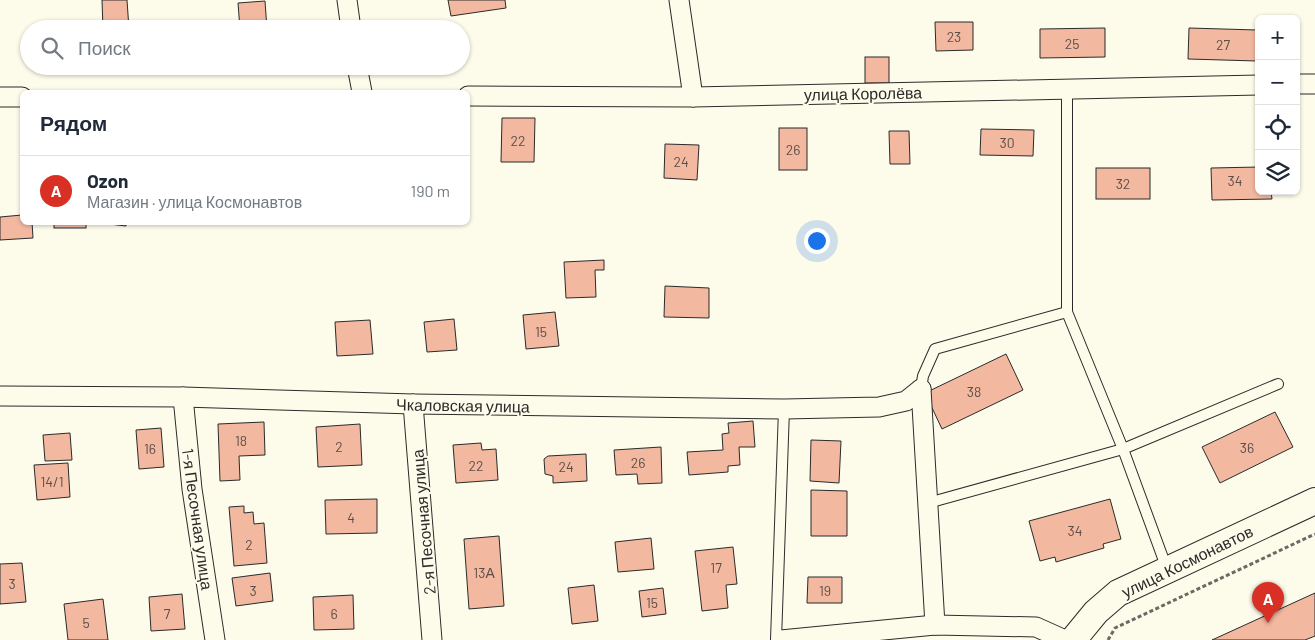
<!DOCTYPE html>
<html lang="ru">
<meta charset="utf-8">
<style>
:root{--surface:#fff;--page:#f2f2f3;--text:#1f2937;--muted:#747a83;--line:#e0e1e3;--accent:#d93025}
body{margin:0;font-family:Barlow,sans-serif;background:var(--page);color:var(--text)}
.controls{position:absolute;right:15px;top:15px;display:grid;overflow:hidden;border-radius:8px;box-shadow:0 1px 4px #0004}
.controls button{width:45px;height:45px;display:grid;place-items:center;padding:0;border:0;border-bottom:1px solid var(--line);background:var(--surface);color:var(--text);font:25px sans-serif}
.you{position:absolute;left:816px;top:240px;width:18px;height:18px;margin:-12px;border:4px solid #fff;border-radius:50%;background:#1a73e8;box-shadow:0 0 0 8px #1a73e833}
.badge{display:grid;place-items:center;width:32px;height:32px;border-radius:50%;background:var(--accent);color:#fff;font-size:16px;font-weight:700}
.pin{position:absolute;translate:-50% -41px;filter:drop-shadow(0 1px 2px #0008)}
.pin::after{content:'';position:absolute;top:26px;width:18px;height:15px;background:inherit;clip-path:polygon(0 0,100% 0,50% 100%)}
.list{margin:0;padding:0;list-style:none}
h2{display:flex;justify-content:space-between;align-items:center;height:65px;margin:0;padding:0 20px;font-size:21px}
h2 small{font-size:16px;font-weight:400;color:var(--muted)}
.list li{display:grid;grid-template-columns:32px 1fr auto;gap:15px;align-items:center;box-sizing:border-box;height:70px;padding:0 20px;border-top:1px solid var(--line)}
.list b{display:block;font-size:19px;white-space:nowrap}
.list p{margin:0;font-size:16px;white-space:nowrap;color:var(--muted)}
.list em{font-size:16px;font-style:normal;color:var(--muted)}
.icon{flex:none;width:28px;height:28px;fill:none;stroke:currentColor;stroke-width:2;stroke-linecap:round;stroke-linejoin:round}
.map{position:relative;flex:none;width:1315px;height:640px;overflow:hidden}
.search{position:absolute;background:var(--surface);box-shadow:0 1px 4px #0004;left:20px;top:20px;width:450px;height:55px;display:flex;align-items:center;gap:12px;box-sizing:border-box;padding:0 18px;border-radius:28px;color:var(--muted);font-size:19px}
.panel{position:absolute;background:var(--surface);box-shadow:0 1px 4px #0004;left:20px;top:90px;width:450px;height:135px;border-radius:8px}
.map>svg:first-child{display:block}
.building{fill:#f2b8a0;stroke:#2b2b2b}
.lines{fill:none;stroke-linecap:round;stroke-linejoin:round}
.lane-casing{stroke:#2b2b2b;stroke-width:12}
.street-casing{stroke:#2b2b2b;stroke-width:21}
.secondary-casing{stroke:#2b2b2b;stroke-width:28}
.path{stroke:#6a6964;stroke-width:3;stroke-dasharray:4 2.5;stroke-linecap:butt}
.lane{stroke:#fdfbea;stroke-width:10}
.street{stroke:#fdfbea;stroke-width:19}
.secondary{stroke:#fdfbea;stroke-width:26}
.labels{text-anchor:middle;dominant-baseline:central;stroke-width:4;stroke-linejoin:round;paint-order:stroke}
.number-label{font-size:14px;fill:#5d4e48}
.street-label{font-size:16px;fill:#2b2b2b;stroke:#fdfbea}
</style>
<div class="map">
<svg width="1315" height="640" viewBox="0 0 1315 640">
<rect width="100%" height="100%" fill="#fdfbea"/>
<!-- building -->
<g class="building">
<path d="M 102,0 L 127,0 L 129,29 L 103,29 Z"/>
<path d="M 448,0 L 505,0 L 506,8 L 451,16 Z"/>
<path d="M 265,1 L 267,29 L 240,29 L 238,3 Z"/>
<path d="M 935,22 L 973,22 L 973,50 L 936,51 Z"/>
<path d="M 72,24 L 73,29 L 34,29 L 34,26 Z"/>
<path d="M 1105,28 L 1105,57 L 1040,58 L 1040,29 Z"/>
<path d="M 1189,28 L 1257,30 L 1257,61 L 1188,59 Z"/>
<rect x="865" y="57" width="24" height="26"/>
<path d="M 502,118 L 535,118 L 534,162 L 501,162 Z"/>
<rect x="779" y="128" width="28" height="42"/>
<path d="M 981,129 L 1034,130 L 1033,156 L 980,155 Z"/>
<path d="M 889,131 L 909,131 L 910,164 L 890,164 Z"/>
<path d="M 665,144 L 699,145 L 697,180 L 664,178 Z"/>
<path d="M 1259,167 L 1259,191 L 1271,191 L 1272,199 L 1212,200 L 1211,168 Z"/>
<rect x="1096" y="168" width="54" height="31"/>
<path d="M 22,215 L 22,222 L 32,222 L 33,238 L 0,240 L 0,217 Z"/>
<rect x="54" y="222" width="32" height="6"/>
<path d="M 92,222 L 126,222 L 126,226 Z"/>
<path d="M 604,260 L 604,270 L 595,270 L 596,297 L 566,298 L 564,262 Z"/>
<path d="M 665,286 L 709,288 L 709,318 L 664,317 Z"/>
<path d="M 555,312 L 559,346 L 526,349 L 523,315 Z"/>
<path d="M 454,319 L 457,350 L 427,352 L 424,322 Z"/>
<path d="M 370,320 L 373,354 L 337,356 L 335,322 Z"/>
<path d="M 1006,354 L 1023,390 L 942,429 L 925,393 Z"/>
<path d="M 1275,412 L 1293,447 L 1220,483 L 1202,447 Z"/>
<path d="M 753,421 L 755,447 L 739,447 L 740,465 L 728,466 L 728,472 L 689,475 L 687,452 L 723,450 L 722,434 L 729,433 L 728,423 Z"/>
<path d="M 264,422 L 265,455 L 239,456 L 240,480 L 220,481 L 218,424 Z"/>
<path d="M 360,424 L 362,465 L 318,467 L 316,427 Z"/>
<path d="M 161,428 L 164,467 L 139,469 L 136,430 Z"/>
<path d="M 70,433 L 72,460 L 45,461 L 43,435 Z"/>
<path d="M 811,440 L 841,441 L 839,483 L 810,481 Z"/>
<path d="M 481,443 L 482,450 L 496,449 L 498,480 L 456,483 L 453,445 Z"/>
<path d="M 661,447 L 662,483 L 638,484 L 637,474 L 616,475 L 614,450 Z"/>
<path d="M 586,454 L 587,481 L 553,483 L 553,476 L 545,474 L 544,459 L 548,456 Z"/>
<path d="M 68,463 L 70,497 L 37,500 L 34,465 Z"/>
<path d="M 811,490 L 847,491 L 847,536 L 811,536 Z"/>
<path d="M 377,499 L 377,533 L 326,534 L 325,500 Z"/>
<path d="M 1110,499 L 1121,539 L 1103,544 L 1104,548 L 1056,562 L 1055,557 L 1040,561 L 1029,521 Z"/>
<path d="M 244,506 L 244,513 L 253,512 L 254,524 L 264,523 L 267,563 L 234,566 L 229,507 Z"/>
<path d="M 499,536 L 504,606 L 469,609 L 464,539 Z"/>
<path d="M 651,538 L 654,569 L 618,572 L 615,542 Z"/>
<path d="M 733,547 L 737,584 L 726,585 L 728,608 L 702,611 L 695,551 Z"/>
<path d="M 22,563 L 26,602 L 0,604 L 0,564 Z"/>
<path d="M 270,573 L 273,601 L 236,606 L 232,578 Z"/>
<path d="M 808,577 L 842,577 L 842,603 L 807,603 Z"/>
<path d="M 594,585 L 598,621 L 572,624 L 568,588 Z"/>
<path d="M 663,588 L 666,614 L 642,617 L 639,591 Z"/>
<path d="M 1315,593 L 1315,636 L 1305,640 L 1212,640 Z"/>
<path d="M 182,594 L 185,629 L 151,631 L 149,597 Z"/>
<path d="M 353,595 L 354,629 L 314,630 L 313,597 Z"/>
<path d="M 103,599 L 108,640 L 68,640 L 64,604 Z"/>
</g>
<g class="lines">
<!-- lane casing -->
<g class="lane-casing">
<g id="lane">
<path d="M 1067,89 L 1067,312 L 1123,449 L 1167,569"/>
<path d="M 921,389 L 923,376 L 935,349 L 1067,312"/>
<path d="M 928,503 L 1123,449 L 1278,384"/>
<path d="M 776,640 L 784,409"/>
</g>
</g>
<!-- street casing -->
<g class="street-casing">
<g id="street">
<path d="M 347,0 L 351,29"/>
<path d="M 679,0 L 693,97"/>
<path d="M 357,66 L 362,92"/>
<path d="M 1296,84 L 1315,84"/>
<path d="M 468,96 L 693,97 L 1259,85"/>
<path d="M 0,97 L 22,97"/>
<path d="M 921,389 L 935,625"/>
<path d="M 0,396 L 183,397 L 413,404 L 784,409 L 879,407 L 906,401 L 921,389"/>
<path d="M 183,397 L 192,489 L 215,640"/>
<path d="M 413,404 L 432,640"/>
<path d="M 781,640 L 935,625 L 1036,627 L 1065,640"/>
</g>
</g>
<!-- secondary casing -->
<g class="secondary-casing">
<path id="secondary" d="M 1073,640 L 1096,612 L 1118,593 L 1315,501"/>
</g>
<!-- path -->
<path class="path" d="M 1108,640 L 1115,628 L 1315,534"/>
<!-- lane -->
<use href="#lane" class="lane"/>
<!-- street -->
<use href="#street" class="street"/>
<!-- secondary -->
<use href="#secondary" class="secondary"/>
</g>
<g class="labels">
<!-- number labels -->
<g class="number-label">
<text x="954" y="36">23</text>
<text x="1072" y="43">25</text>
<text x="1223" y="44">27</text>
<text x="518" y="140">22</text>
<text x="1007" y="142">30</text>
<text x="793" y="149">26</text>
<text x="681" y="161">24</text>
<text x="1235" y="180">34</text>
<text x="1123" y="183">32</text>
<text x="541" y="331">15</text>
<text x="974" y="391">38</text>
<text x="241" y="440">18</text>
<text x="339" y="446">2</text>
<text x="1247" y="447">36</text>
<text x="150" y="448">16</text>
<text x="638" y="462">26</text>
<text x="476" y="465">22</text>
<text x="566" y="466">24</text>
<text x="52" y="481">14/1</text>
<text x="351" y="517">4</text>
<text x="1075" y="530">34</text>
<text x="249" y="544">2</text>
<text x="716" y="567">17</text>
<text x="484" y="572">13А</text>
<text x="12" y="583">3</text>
<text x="253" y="590">3</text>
<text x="825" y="590">19</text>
<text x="652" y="602">15</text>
<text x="167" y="613">7</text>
<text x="334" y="613">6</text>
<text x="86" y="622">5</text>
</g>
<!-- street labels -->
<g class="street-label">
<text transform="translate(863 93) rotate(-1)">улица Королёва</text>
<text transform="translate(463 405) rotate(1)">Чкаловская улица</text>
<text transform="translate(198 519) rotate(82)">1-я Песочная улица</text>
<text transform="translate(423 522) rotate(-95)">2-я Песочная улица</text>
<text transform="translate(1187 561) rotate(-26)">улица Космонавтов</text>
</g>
</g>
</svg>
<div class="controls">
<button>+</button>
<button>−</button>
<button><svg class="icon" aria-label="locate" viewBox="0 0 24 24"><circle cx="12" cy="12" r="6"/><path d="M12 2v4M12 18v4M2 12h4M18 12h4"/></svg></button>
<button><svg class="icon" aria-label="layers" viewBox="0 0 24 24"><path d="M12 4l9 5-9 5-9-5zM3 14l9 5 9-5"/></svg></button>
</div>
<div class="you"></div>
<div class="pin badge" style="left:1268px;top:623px">A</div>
<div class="search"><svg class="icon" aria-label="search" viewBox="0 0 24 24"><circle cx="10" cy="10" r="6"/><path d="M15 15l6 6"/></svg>Поиск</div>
<section class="panel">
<h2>Рядом<small></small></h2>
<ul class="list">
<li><span class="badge">A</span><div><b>Ozon</b><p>Магазин · улица Космонавтов</p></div><em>190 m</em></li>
</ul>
</section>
</div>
